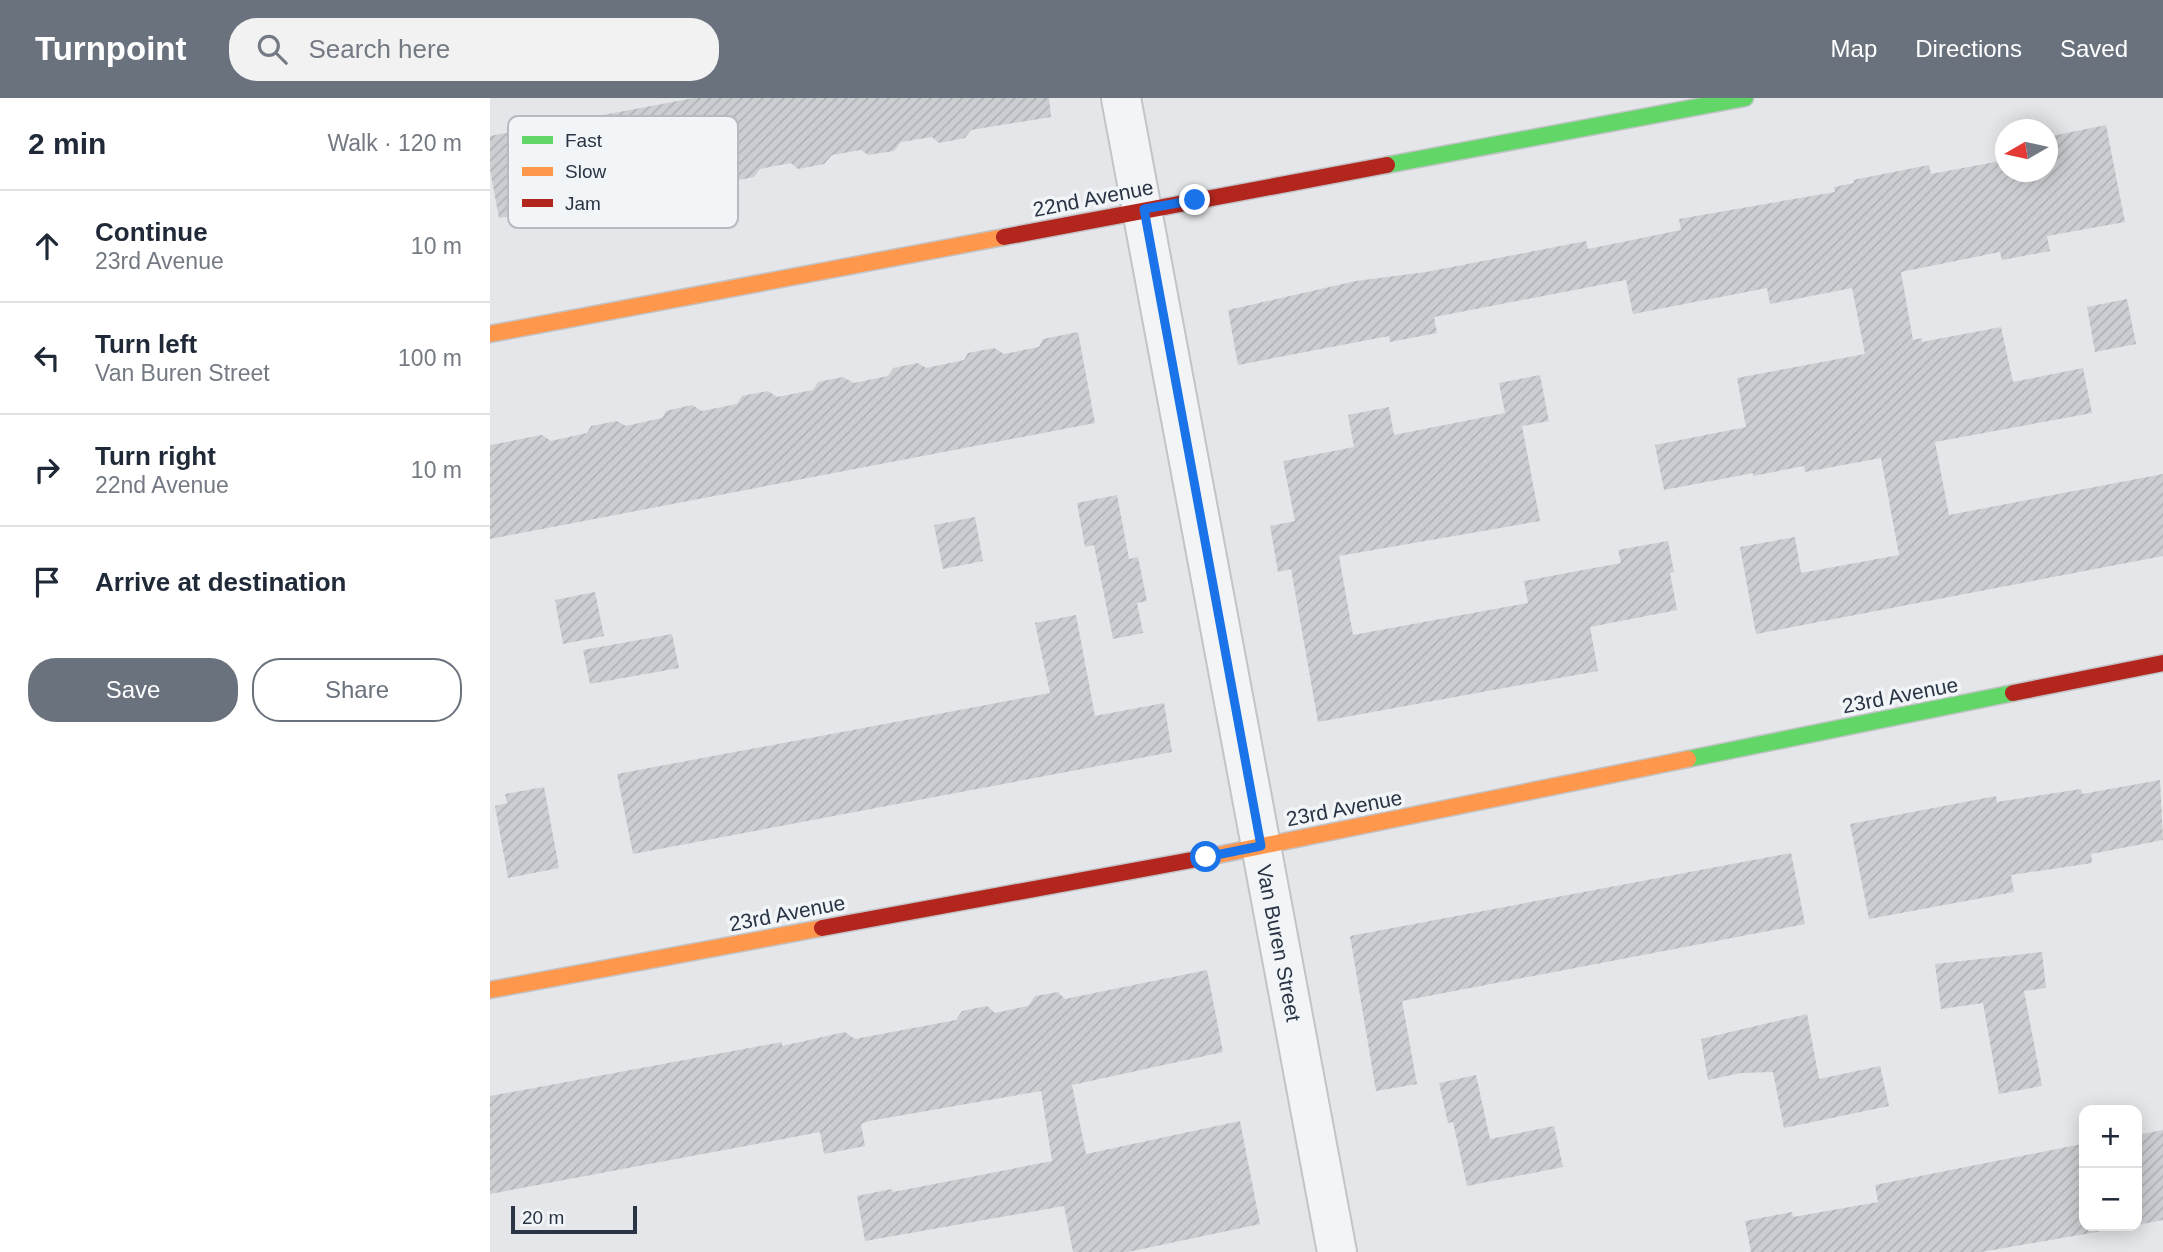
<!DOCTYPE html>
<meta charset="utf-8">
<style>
:root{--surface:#fff;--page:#f2f2f3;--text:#1f2937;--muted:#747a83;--line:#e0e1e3;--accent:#6a727e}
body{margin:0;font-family:Arial,sans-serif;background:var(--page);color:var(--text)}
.controls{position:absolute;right:21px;bottom:21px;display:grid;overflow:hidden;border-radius:14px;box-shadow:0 4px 18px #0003}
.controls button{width:63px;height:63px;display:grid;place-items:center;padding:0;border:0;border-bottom:2px solid var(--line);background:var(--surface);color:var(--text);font:35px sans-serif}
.compass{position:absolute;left:1505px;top:21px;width:63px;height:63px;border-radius:50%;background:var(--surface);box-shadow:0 4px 18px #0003;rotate:261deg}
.scale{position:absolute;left:21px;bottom:18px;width:126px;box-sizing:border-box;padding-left:7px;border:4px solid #293444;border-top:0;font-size:19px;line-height:24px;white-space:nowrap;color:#293444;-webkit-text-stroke:5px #f2f5f8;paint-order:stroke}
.stop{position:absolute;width:21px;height:21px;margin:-16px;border:5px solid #1a73e8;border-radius:50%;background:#fff}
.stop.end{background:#1a73e8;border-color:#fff;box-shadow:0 2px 7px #0008}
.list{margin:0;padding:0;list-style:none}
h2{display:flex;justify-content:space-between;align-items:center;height:91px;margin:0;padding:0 28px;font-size:30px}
h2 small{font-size:23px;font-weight:400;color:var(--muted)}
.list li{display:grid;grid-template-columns:46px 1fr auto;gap:21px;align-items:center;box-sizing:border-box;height:112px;padding:0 28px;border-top:2px solid var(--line)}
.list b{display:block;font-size:26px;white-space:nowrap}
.list p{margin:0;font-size:23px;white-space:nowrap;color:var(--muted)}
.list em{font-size:23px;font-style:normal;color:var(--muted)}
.actions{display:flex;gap:14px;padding:21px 28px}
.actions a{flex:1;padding:16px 0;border:2px solid var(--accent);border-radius:28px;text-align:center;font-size:24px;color:var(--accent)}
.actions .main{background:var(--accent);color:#fff}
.icon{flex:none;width:38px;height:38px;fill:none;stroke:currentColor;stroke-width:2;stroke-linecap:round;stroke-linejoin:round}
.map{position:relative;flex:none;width:1673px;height:1154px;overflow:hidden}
header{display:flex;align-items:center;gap:42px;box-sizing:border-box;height:98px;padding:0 35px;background:var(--accent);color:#fff}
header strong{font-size:33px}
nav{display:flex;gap:38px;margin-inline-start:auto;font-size:24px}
.search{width:490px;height:63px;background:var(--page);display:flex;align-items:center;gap:18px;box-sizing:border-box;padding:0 24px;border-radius:28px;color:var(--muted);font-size:26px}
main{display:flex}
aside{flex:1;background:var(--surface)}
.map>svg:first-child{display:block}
.building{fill:url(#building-hatch)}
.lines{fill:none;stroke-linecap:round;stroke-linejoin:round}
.street-casing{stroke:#c2c4c7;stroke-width:42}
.fast-casing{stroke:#c2c4c7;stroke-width:19}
.slow-casing{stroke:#c2c4c7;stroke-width:19}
.jam-casing{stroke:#c2c4c7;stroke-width:19}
.street{stroke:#f3f4f6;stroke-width:38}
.fast{stroke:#63d668;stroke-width:16}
.slow{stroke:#ff974d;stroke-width:16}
.jam{stroke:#b3261e;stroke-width:16}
.route{stroke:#1a73e8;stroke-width:9}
.labels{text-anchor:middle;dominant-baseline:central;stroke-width:7;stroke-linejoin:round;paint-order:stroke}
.street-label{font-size:21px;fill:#293444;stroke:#f2f5f8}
.key{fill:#f2f5f8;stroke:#b6bbc2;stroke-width:2}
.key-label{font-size:19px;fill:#293444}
</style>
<header>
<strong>Turnpoint</strong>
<div class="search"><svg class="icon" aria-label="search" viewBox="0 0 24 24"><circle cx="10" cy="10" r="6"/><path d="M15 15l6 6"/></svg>Search here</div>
<nav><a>Map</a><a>Directions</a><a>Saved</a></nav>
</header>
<main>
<aside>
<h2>2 min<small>Walk · 120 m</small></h2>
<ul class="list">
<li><svg class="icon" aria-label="ahead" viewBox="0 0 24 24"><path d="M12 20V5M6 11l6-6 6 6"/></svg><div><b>Continue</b><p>23rd Avenue</p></div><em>10 m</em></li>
<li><svg class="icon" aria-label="left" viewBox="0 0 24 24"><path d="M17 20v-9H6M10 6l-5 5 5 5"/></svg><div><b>Turn left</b><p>Van Buren Street</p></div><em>100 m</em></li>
<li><svg class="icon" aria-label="right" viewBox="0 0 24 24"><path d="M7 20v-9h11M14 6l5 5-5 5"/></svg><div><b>Turn right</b><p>22nd Avenue</p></div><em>10 m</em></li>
<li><svg class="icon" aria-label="arrive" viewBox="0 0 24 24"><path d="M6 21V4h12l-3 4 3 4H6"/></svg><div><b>Arrive at destination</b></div></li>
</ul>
<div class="actions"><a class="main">Save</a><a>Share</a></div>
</aside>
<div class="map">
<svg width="1673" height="1154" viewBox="0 0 1673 1154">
<defs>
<pattern id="building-hatch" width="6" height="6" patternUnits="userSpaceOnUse" patternTransform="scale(1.75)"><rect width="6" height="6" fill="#ccced2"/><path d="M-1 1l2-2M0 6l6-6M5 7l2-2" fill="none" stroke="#afb2b6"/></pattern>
</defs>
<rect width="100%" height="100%" fill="#e4e6e9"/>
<!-- building -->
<g class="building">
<path d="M 204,0 L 559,0 L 561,19 L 481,32 L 475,40 L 449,45 L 442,39 L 411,44 L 404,53 L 378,57 L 371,52 L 342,57 L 334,66 L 308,71 L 301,65 L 270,71 L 264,79 L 238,84 L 231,78 L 201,84 L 194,93 L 169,97 L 162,91 L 131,98 L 125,105 L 99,110 L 92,105 L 62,109 L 55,119 L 29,124 L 22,118 L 9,120 L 0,72 L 0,38 Z"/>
<path d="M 1616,27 L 1635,124 L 1557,138 L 1560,153 L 1512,162 L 1510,154 L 1411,174 L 1423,242 L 1432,240 L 1432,244 L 1511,229 L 1523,284 L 1593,270 L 1602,315 L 1445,344 L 1459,417 L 1673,376 L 1673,458 L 1266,536 L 1250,449 L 1305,439 L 1311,475 L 1409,457 L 1391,360 L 1315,374 L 1314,368 L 1263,378 L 1263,375 L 1174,392 L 1165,347 L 1256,329 L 1247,280 L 1375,256 L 1362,190 L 1280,206 L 1277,190 L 1143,216 L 1136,182 L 944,219 L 947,235 L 900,244 L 899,238 L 748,267 L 738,212 L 866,183 L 936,174 L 1096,143 L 1098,151 L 1191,132 L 1189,121 L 1345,94 L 1344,89 L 1364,85 L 1363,82 L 1439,67 L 1441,76 L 1516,62 L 1516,74 L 1558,74 L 1558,54 L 1565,52 L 1562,38 Z"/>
<path d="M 1637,201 L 1646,246 L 1605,254 L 1597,209 Z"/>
<path d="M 588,234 L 605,325 L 0,441 L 0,347 L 52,337 L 61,343 L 97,335 L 101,328 L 127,323 L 136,328 L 172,320 L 176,313 L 202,307 L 212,313 L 247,306 L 252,298 L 278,293 L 287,299 L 323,292 L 328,284 L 353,279 L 364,285 L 398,278 L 403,270 L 428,265 L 436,270 L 474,262 L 478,255 L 504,250 L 514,256 L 549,249 L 553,241 Z"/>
<path d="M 1050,277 L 1059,323 L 1032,328 L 1050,423 L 849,458 L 863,537 L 1038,505 L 1034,483 L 1131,465 L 1128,452 L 1178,443 L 1184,474 L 1180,475 L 1187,512 L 1100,529 L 1108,573 L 828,624 L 801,471 L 788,474 L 780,428 L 805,423 L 793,363 L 864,349 L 858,317 L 899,309 L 904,337 L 1015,315 L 1009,285 Z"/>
<path d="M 627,397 L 639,461 L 648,459 L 657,503 L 647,505 L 653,535 L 623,541 L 604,447 L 595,449 L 587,405 Z"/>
<path d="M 485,419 L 493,463 L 453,471 L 444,427 Z"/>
<path d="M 105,494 L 114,538 L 73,546 L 65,502 Z"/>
<path d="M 586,517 L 605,618 L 674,605 L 682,654 L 143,756 L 127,676 L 560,595 L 545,525 Z"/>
<path d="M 182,536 L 189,570 L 100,586 L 93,552 Z"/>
<path d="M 1670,682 L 1673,742 L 1601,756 L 1602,765 L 1521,777 L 1524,794 L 1379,821 L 1360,726 L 1506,698 L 1507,704 L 1591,691 L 1592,696 Z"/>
<path d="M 54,689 L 69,770 L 18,780 L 5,708 L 17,705 L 15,696 Z"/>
<path d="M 1301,755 L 1315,826 L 912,903 L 927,986 L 886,993 L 860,838 Z"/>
<path d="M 1552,854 L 1556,890 L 1534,893 L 1552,988 L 1509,996 L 1493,905 L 1451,911 L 1445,866 Z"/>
<path d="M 717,872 L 733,954 L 582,987 L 596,1056 L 750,1023 L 770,1126 L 638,1154 L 583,1154 L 574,1108 L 375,1143 L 367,1098 L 402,1091 L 403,1094 L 562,1063 L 551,993 L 379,1023 L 371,1026 L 375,1048 L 334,1056 L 330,1034 L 0,1096 L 0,998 L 292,944 L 292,948 L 355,934 L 365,941 L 466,922 L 472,913 L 497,908 L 505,915 L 538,908 L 545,898 L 568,894 L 575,901 Z"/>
<path d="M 1317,916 L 1329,981 L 1390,968 L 1399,1008 L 1294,1030 L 1283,974 L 1251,975 L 1218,982 L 1211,941 Z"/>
<path d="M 986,977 L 1000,1041 L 1064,1028 L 1073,1069 L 977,1088 L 963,1024 L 958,1025 L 949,985 Z"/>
<path d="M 1673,1032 L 1673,1122 L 1647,1127 L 1647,1037 Z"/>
<path d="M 1592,1046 L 1594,1128 L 1641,1128 L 1491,1154 L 1261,1154 L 1255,1123 L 1302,1114 L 1303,1119 L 1388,1104 L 1385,1087 Z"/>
</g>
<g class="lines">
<!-- street casing -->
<g class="street-casing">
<path id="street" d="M 631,0 L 847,1154"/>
</g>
<!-- fast casing -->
<g class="fast-casing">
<g id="fast">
<path d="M 897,67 L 1255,0"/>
<path d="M 1198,661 L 1523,595"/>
</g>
</g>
<!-- slow casing -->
<g class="slow-casing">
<g id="slow">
<path d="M 0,236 L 514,139"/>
<path d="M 718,759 L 1198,661"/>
<path d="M 0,892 L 332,830"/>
</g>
</g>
<!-- jam casing -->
<g class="jam-casing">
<g id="jam">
<path d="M 514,139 L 897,67"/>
<path d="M 1523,595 L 1673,565"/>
<path d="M 332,830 L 718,759"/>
</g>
</g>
<!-- street -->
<use href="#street" class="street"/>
<!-- fast -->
<use href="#fast" class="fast"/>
<!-- slow -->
<use href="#slow" class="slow"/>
<!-- jam -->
<use href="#jam" class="jam"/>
</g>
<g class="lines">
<!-- route -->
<path class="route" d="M 705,102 L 654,111 L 771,748 L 716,759"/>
</g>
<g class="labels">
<!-- street labels -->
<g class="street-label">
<text transform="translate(603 100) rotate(-11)">22nd Avenue</text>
<text transform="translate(1410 597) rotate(-11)">23rd Avenue</text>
<text transform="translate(854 710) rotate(-11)">23rd Avenue</text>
<text transform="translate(297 815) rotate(-11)">23rd Avenue</text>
<text transform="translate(789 845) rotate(79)">Van Buren Street</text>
</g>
</g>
<!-- legend -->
<rect x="18" y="18" width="230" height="112" rx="10" class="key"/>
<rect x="32" y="38" width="31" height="8" fill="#63d668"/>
<rect x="32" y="69" width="31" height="9" fill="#ff974d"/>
<rect x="32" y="101" width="31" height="8" fill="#b3261e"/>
<g class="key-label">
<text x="75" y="49">Fast</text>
<text x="75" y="80">Slow</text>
<text x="75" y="112">Jam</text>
</g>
</svg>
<div class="controls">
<button>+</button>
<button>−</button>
</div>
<svg class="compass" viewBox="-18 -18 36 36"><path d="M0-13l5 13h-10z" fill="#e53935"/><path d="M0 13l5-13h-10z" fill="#747a83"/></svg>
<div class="scale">20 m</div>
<div class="stop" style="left:716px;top:759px"></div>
<div class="stop end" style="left:705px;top:102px"></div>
</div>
</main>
